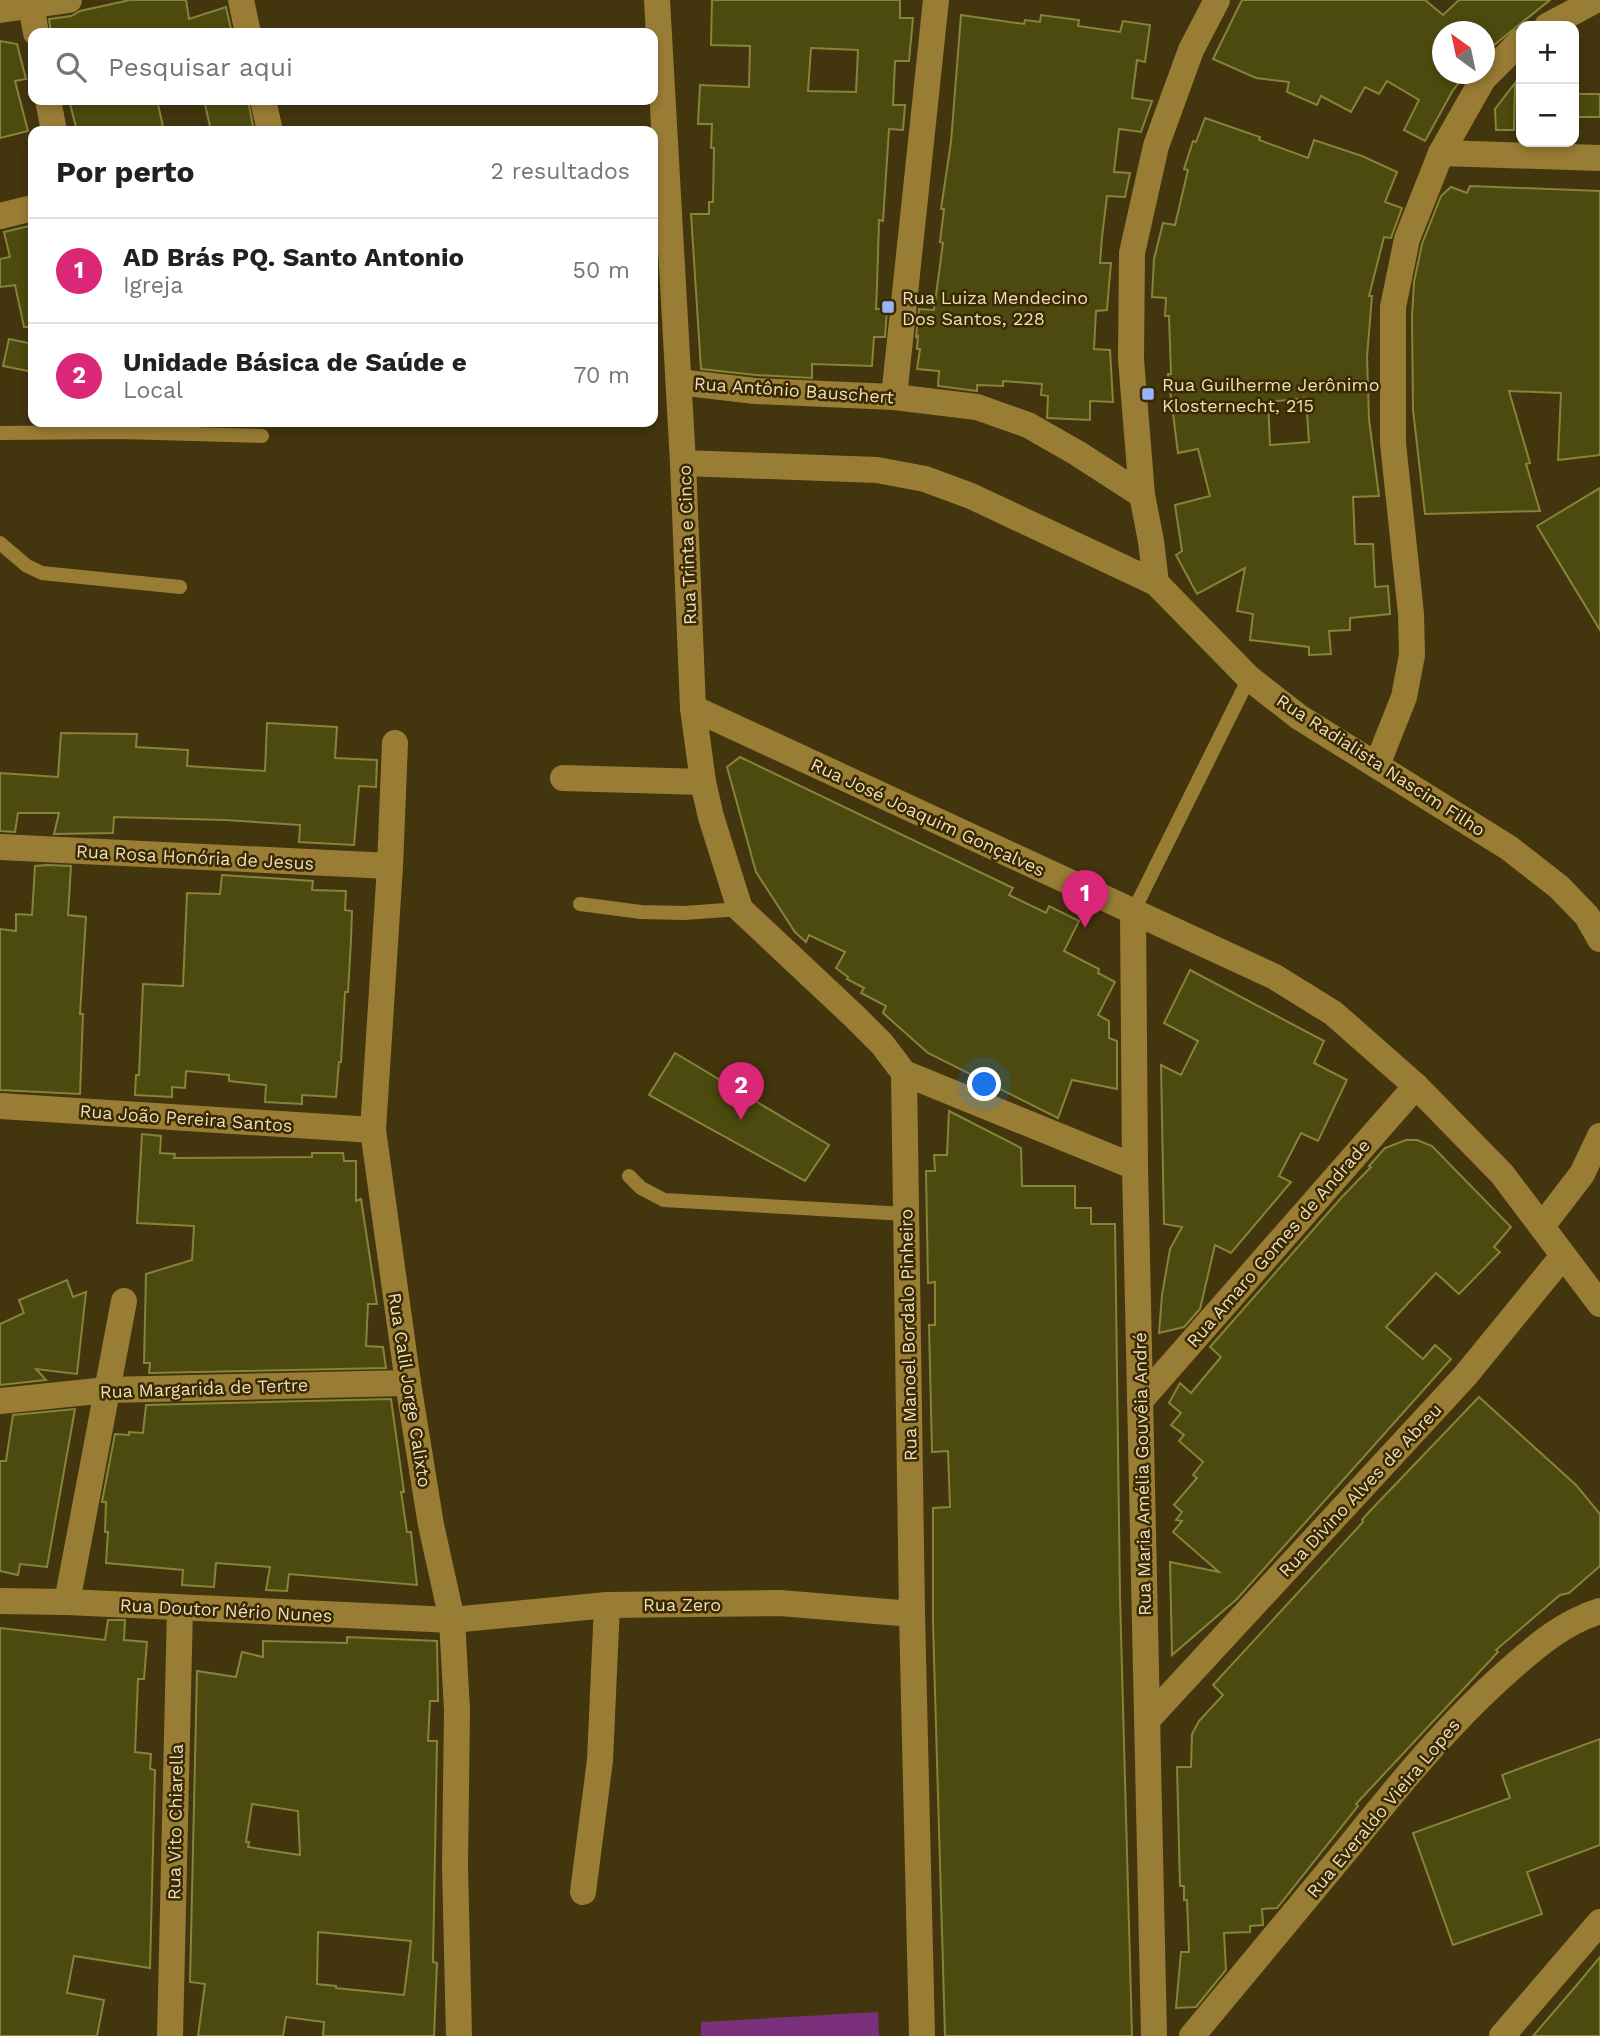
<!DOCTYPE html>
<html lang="pt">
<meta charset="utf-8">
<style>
:root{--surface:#fff;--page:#f6f6f6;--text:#202124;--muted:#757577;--line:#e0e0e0;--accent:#db2777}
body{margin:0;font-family:"Work Sans",sans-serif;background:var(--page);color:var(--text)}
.controls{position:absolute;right:21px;top:21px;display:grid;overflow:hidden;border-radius:14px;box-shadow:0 4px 10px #0003}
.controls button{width:63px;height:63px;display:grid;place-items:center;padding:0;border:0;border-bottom:2px solid var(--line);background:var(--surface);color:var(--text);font:35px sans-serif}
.compass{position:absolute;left:1432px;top:21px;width:63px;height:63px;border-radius:50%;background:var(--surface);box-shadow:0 4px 10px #0003;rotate:327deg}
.you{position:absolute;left:985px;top:1085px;width:24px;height:24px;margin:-18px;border:5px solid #fff;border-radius:50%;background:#1a73e8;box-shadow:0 0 0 10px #1a73e833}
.badge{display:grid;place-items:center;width:46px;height:46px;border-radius:50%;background:var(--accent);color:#fff;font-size:23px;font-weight:700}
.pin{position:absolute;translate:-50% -58px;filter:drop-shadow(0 2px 4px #0008)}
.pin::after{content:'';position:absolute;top:37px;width:24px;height:21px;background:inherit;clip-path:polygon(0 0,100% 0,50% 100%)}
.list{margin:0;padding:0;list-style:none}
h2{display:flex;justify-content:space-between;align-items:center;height:91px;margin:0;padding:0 28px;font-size:30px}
h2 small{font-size:23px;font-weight:400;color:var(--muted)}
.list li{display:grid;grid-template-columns:46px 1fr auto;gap:21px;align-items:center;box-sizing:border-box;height:105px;padding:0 28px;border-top:2px solid var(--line)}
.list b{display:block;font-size:26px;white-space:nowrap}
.list p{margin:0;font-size:23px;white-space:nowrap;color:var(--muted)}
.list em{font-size:23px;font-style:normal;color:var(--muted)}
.icon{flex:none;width:38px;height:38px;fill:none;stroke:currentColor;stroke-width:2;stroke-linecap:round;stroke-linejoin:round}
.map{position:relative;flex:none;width:1600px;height:2036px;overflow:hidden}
.search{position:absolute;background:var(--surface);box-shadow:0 4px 10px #0003;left:28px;top:28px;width:630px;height:77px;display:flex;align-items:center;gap:18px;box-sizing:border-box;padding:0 24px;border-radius:14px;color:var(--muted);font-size:26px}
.panel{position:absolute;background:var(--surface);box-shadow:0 4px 10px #0003;left:28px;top:126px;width:630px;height:301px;border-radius:14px}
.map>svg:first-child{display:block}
.green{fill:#7a307b}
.building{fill:#4c4a0e;stroke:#868439;stroke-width:2;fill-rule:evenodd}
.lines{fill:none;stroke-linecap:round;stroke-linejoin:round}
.lane{stroke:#9a7d35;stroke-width:14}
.street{stroke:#9a7d35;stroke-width:26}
.poi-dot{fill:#99b5fd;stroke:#392a02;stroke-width:2.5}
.labels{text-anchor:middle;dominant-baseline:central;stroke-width:5;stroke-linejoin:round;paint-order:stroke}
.poi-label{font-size:18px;fill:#eedfbc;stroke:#392a02;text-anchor:start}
.street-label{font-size:18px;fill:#eedfbc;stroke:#392a02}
</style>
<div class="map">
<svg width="1600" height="2036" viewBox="0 0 1600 2036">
<rect width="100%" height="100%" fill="#43350e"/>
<!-- green -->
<path class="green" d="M 878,2012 L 879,2036 L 701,2036 L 701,2022 Z"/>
<!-- building -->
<g class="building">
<path d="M 130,0 L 186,0 L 189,19 L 226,7 L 231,29 L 219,33 L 51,33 L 49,19 L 71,16 L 80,11 Z"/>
<path d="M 712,0 L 900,0 L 900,18 L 913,18 L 909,61 L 895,61 L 893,105 L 905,105 L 903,130 L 889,129 L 883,221 L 879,220 L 877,287 L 876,309 L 887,309 L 885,337 L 874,337 L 872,366 L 812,364 L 812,378 L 756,375 L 701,369 L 691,214 L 709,214 L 709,202 L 713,202 L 714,148 L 711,148 L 712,124 L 698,124 L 700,85 L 749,87 L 750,46 L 711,45 ZM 811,48 L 858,50 L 856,92 L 808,91 Z"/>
<path d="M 1242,0 L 1425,0 L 1443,15 L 1459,0 L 1550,0 L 1489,49 L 1485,44 L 1485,32 L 1443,32 L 1443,74 L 1466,74 L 1453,90 L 1425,141 L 1404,130 L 1419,100 L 1387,81 L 1379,94 L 1365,87 L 1351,112 L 1321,96 L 1317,105 L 1287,92 L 1289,82 L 1256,78 L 1213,59 Z"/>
<path d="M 961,15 L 1024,24 L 1025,20 L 1040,22 L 1041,15 L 1079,20 L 1078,26 L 1120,32 L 1123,21 L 1150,25 L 1145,62 L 1137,60 L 1132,98 L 1152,101 L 1141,132 L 1119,129 L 1114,172 L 1130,173 L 1125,197 L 1107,196 L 1102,237 L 1100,263 L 1111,263 L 1109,285 L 1107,310 L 1096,311 L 1094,349 L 1110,350 L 1113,402 L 1090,401 L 1090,420 L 1047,418 L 1048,396 L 1041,395 L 1042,384 L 1003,381 L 1003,386 L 977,385 L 977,391 L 938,386 L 939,371 L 917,369 L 920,349 L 917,349 L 918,336 L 916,337 L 919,309 L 934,310 L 943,243 L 940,242 L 944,209 L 941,209 L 951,142 Z"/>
<path d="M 0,41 L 17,44 L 26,79 L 15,81 L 28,131 L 0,138 Z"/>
<path d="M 1515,83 L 1514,130 L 1496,130 L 1495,109 Z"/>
<rect x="1574" y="94" width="26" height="23"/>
<path d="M 69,100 L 157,100 L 164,131 L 77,131 Z"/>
<path d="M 204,100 L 248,100 L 254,131 L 211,131 Z"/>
<path d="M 1205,118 L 1260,137 L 1259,140 L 1308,158 L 1314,140 L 1362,156 L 1397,172 L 1385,202 L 1402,208 L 1391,238 L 1384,237 L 1369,296 L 1372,296 L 1367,357 L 1369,419 L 1379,496 L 1353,497 L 1355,544 L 1373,544 L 1375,587 L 1388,586 L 1390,614 L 1350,618 L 1350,630 L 1329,631 L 1331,654 L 1309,655 L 1309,647 L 1250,640 L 1253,614 L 1237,611 L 1245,568 L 1197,594 L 1176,555 L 1182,551 L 1175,505 L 1210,496 L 1198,449 L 1178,453 L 1168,374 L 1171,374 L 1169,316 L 1165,316 L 1166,298 L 1152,297 L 1154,259 L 1163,223 L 1175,225 L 1188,170 L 1184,169 L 1193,141 L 1196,142 ZM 1306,398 L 1309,442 L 1270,445 L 1268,402 Z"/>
<path d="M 1470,186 L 1600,191 L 1600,455 L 1558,460 L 1561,393 L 1509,391 L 1530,463 L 1526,464 L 1540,511 L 1425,514 L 1413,410 L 1412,317 L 1414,282 L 1422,244 L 1441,196 L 1451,187 L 1467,193 Z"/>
<path d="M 33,225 L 33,327 L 24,327 L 15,285 L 0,287 L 0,259 L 10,257 L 4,232 Z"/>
<path d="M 9,339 L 33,344 L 33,372 L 3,366 Z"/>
<path d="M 1600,488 L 1600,630 L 1537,526 Z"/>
<path d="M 267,723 L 337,727 L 335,758 L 377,760 L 376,787 L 359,786 L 354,845 L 299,842 L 300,825 L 225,820 L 114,817 L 113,833 L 54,834 L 59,813 L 18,813 L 15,832 L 0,831 L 0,773 L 58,777 L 61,733 L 137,734 L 136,747 L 188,750 L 187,766 L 265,771 Z"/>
<path d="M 740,757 L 1013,888 L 1009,895 L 1046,913 L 1049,906 L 1079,921 L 1064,951 L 1099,969 L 1098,973 L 1115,982 L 1098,1015 L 1109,1021 L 1109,1038 L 1117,1041 L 1117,1089 L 1072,1080 L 1058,1118 L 928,1053 L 883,1013 L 886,1006 L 861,993 L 864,988 L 847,979 L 848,977 L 836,968 L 845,952 L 809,935 L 806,942 L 795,932 L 756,872 L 727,767 Z"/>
<path d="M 47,865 L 71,866 L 68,915 L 86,917 L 80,1014 L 83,1014 L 80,1094 L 0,1090 L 0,929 L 16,931 L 16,914 L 32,915 L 35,866 Z"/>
<path d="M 222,875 L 313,881 L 312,890 L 346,891 L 345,910 L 352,911 L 351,940 L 348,992 L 345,992 L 341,1062 L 339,1062 L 336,1097 L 302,1095 L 302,1104 L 265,1102 L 266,1085 L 229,1081 L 229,1075 L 186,1071 L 185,1088 L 172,1087 L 172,1097 L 135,1095 L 136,1075 L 139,1075 L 143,984 L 183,986 L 187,893 L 220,894 Z"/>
<path d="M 1190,970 L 1324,1041 L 1314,1063 L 1347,1080 L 1318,1141 L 1301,1133 L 1279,1176 L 1291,1182 L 1231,1253 L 1215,1245 L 1200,1309 L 1184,1327 L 1159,1333 L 1162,1295 L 1170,1249 L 1182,1227 L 1164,1224 L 1161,1065 L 1181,1075 L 1198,1041 L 1164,1023 Z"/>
<path d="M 675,1053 L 829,1145 L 805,1181 L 649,1095 Z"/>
<path d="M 949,1111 L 1021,1148 L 1022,1186 L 1075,1186 L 1075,1208 L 1091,1208 L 1091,1224 L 1115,1224 L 1120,1597 L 1132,2036 L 945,2036 L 933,1623 L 933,1508 L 950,1507 L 948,1451 L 932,1452 L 929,1325 L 935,1325 L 935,1282 L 928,1283 L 926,1171 L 935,1171 L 934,1155 L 947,1155 Z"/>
<path d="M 142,1134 L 161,1136 L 160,1153 L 175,1154 L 174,1158 L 312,1157 L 312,1153 L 343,1153 L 344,1161 L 356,1161 L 356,1201 L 361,1199 L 377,1304 L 368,1304 L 366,1346 L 383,1347 L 386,1368 L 149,1373 L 150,1363 L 144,1363 L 146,1274 L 192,1260 L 194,1226 L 137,1223 Z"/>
<path d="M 1406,1140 L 1417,1140 L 1432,1146 L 1511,1227 L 1494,1247 L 1500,1252 L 1459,1294 L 1436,1273 L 1386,1327 L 1423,1359 L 1435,1345 L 1451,1359 L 1237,1599 L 1172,1655 L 1170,1562 L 1219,1572 L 1173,1532 L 1182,1521 L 1176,1520 L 1182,1512 L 1174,1505 L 1197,1478 L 1193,1475 L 1203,1462 L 1179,1441 L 1184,1435 L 1171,1425 L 1181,1413 L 1169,1403 L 1180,1383 L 1191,1393 L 1221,1357 L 1210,1347 L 1341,1198 L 1371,1167 L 1369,1166 L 1385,1148 Z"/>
<path d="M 67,1280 L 73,1297 L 86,1292 L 77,1374 L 36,1369 L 46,1380 L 0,1385 L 0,1324 L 24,1313 L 19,1300 Z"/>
<path d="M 1479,1397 L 1576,1485 L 1600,1514 L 1600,1566 L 1569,1593 L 1560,1595 L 1496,1650 L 1498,1652 L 1356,1804 L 1358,1806 L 1277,1908 L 1262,1909 L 1263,1925 L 1250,1926 L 1250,1932 L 1224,1933 L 1226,1970 L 1196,2007 L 1176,2008 L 1181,1952 L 1189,1952 L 1187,1900 L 1184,1900 L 1184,1886 L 1180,1886 L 1177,1767 L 1191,1767 L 1192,1734 L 1199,1721 L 1223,1695 L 1213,1685 L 1363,1522 L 1362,1520 L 1369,1512 Z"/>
<path d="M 391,1399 L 404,1492 L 401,1492 L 407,1532 L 411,1532 L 417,1585 L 289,1574 L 287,1591 L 266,1590 L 270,1567 L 216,1563 L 214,1587 L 182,1585 L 183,1570 L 106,1563 L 108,1532 L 105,1532 L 106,1502 L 102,1502 L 115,1434 L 129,1435 L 129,1432 L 143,1433 L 146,1405 Z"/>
<path d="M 75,1409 L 47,1567 L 20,1564 L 18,1575 L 0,1571 L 0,1461 L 6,1461 L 13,1415 Z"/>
<path d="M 108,1620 L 125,1620 L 124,1640 L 147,1642 L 144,1679 L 138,1679 L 135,1752 L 151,1754 L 150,1769 L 155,1770 L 150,1968 L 74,1956 L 67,1993 L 104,2000 L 97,2036 L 0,2036 L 0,1628 L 105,1640 Z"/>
<path d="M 347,1637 L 437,1641 L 438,1701 L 430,1701 L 428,1741 L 437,1741 L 433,1962 L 437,1963 L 434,2036 L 323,2036 L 324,2022 L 286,2017 L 283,2036 L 198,2036 L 205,1984 L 190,1982 L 197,1671 L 236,1677 L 242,1652 L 263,1657 L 263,1641 L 347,1643 ZM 252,1804 L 298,1811 L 300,1855 L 248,1847 L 249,1842 L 246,1842 ZM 318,1932 L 411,1941 L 404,1995 L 336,1988 L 336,1986 L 317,1984 Z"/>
<path d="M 1600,1739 L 1600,1845 L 1527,1872 L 1542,1914 L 1453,1945 L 1413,1833 L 1510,1798 L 1502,1775 Z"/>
<path d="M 1600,1957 L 1600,2036 L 1533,2036 L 1576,1986 Z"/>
</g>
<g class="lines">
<!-- lane -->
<g class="lane">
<path d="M 0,433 L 121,432 L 262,436"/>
<path d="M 0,543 L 27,566 L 42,573 L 180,587"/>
<path d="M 580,904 L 641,912 L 684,913 L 740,909"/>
<path d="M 1133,912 L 1249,678"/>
<path d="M 629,1176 L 641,1188 L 664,1200 L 906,1214"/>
</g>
<!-- street -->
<g class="street">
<path d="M 241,0 L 248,33"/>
<path d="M 657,0 L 683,463 L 693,708 L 703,782 L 711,817 L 740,909 L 855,1017 L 882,1044 L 904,1073 L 912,1614 L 922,2036"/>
<path d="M 31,5 L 36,33"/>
<path d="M 0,10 L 69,0"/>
<path d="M 1547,26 L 1596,0"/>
<path d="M 48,100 L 54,131"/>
<path d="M 263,100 L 270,131"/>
<path d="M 1441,153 L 1600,158"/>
<path d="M 0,216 L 33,208"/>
<path d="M 679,382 L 755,391 L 894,397 L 977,407 L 1028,425 L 1077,453 L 1142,495"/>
<path d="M 894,397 L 936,0"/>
<path d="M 683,463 L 877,470 L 925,479 L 971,496 L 1156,583 L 1249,678 L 1299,717 L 1509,848 L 1559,887 L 1587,916 L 1600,939"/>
<path d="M 1156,583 L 1151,541 L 1142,495 L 1131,359 L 1132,253 L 1156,146 L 1191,50 L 1217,0"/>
<path d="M 693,708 L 1275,977 L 1333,1013 L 1416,1086 L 1502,1174 L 1600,1304"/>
<path d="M 395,743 L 390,866 L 373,1130 L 408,1383 L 431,1525 L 452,1620 L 457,1710 L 455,1866 L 459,2036"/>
<path d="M 1377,765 L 1404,697 L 1412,655 L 1411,614 L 1393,443 L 1393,307 L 1407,239 L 1441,153 L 1483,79 L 1521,41"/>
<path d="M 563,778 L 703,782"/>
<path d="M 0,847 L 390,866"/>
<path d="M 1133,912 L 1135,1167 L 1154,2036"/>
<path d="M 904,1073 L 1135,1167"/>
<path d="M 0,1106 L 373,1130"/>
<path d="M 1542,1226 L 1582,1174 L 1600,1136"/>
<path d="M 0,1401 L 107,1390 L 408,1383"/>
<path d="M 1140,1401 L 1416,1086"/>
<path d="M 0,1601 L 67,1602 L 452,1620 L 607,1605 L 780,1603 L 912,1614"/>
<path d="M 67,1602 L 124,1301"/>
<path d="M 1149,1718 L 1465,1376 L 1563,1256"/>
<path d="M 583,1892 L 600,1760 L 607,1605"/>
<path d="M 170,2036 L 180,1608"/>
<path d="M 1192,2036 C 1244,1973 1296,1911 1348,1848 C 1398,1786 1448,1724 1508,1671 C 1536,1646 1564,1622 1600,1611"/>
<path d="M 1502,2036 L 1600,1922"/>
</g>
</g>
<!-- markers -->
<g class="poi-dot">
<rect x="881" y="300" width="14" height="14" rx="3.5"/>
<rect x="1141" y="387" width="14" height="14" rx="3.5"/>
</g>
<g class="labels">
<!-- poi labels -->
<g class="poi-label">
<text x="902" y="297">Rua Luiza Mendecino<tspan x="902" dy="21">Dos Santos, 228</tspan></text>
<text x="1162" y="384">Rua Guilherme Jerônimo<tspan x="1162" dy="21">Klosternecht, 215</tspan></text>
</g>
<!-- street labels -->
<g class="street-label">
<text transform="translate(794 390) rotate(4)">Rua Antônio Bauschert</text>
<text transform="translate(687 545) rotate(-92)">Rua Trinta e Cinco</text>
<text transform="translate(1381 765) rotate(33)">Rua Radialista Nascim Filho</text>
<text transform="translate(928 817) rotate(25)">Rua José Joaquim Gonçalves</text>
<text transform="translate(195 857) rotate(3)">Rua Rosa Honória de Jesus</text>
<text transform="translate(186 1118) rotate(4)">Rua João Pereira Santos</text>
<text transform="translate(1278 1243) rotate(-49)">Rua Amaro Gomes de Andrade</text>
<text transform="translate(908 1335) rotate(-91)">Rua Manoel Bordalo Pinheiro</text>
<text transform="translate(204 1388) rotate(-2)">Rua Margarida de Tertre</text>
<text transform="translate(410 1390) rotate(81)">Rua Calil Jorge Calixto</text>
<text transform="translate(1142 1474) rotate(-91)">Rua Maria Amélia Gouvêia André</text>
<text transform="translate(1360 1490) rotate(-47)">Rua Divino Alves de Abreu</text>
<text x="682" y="1604">Rua Zero</text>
<text transform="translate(226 1610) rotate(3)">Rua Doutor Nério Nunes</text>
<text transform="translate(1383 1808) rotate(-50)">Rua Everaldo Vieira Lopes</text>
<text transform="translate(175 1822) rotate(-89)">Rua Vito Chiarella</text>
</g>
</g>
</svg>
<div class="controls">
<button>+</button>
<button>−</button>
</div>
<svg class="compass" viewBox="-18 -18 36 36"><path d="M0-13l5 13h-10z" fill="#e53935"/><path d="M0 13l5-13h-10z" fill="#757577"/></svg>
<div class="you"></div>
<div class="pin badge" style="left:1085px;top:928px">1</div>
<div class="pin badge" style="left:741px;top:1120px">2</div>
<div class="search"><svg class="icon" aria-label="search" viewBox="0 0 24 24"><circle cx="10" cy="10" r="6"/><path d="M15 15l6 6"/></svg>Pesquisar aqui</div>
<section class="panel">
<h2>Por perto<small>2 resultados</small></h2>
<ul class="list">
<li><span class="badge">1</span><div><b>AD Brás PQ. Santo Antonio</b><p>Igreja</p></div><em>50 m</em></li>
<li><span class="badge">2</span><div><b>Unidade Básica de Saúde e</b><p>Local</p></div><em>70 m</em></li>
</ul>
</section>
</div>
